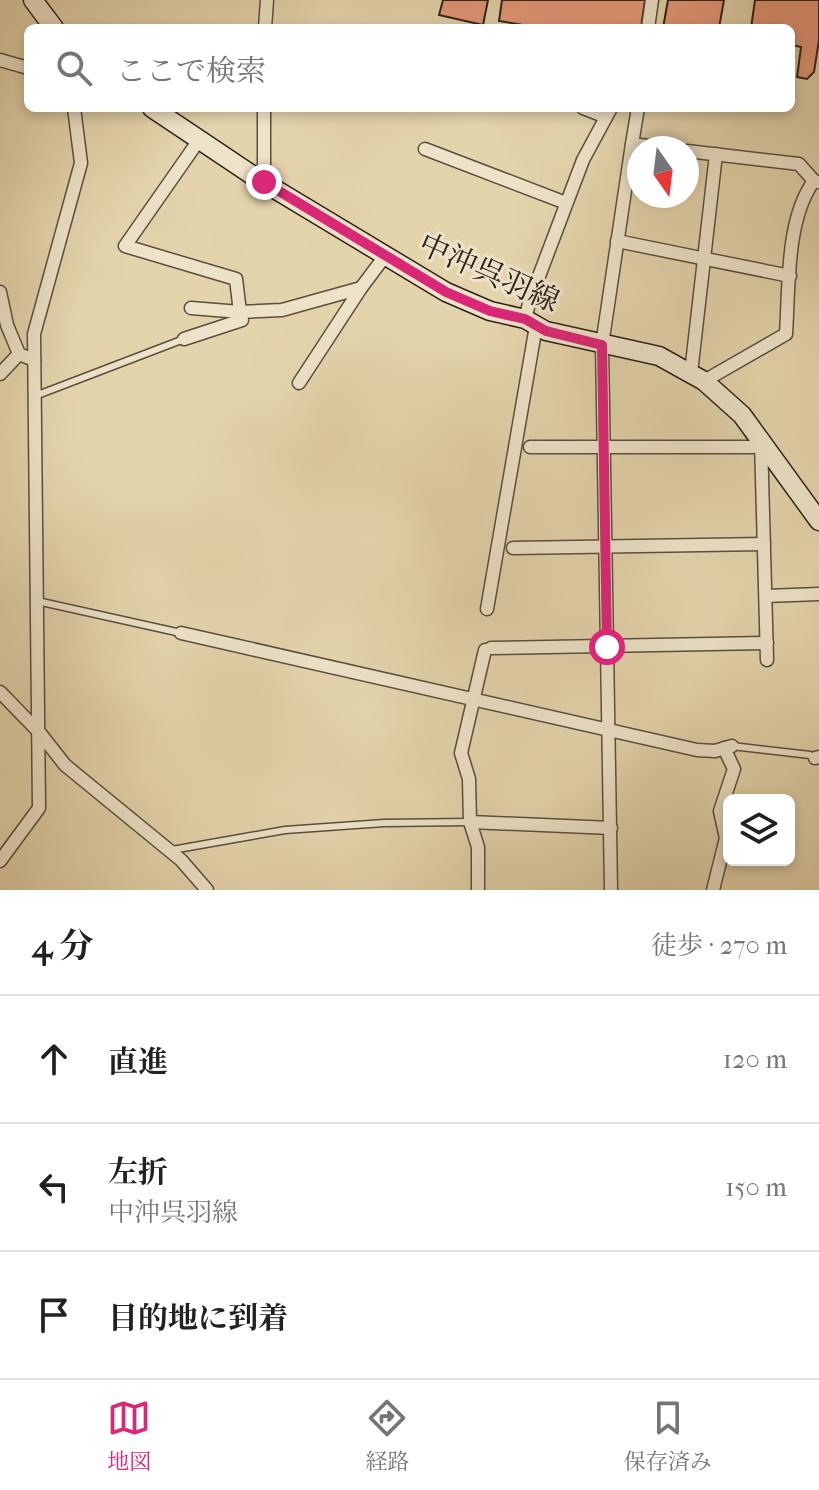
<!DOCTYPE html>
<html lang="ja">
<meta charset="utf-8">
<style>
:root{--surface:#fff;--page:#f6f6f6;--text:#202124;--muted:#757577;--line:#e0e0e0;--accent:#db2777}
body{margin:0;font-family:"IM FELL French Canon","Noto Serif JP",serif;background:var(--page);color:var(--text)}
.controls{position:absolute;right:24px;bottom:24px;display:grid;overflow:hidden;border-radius:12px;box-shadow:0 4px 12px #0003}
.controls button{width:72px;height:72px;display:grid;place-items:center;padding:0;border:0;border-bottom:2px solid var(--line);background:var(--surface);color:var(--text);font:40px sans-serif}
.compass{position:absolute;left:627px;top:136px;width:72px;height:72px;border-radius:50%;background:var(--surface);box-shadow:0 4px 12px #0003;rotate:166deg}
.stop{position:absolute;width:24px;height:24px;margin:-18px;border:6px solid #db2777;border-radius:50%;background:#fff}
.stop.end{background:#db2777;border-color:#fff;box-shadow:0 2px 8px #0008}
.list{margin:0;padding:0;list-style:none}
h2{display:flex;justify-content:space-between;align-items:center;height:104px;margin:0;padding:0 32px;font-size:34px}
h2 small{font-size:26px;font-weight:400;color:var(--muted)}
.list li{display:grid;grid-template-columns:52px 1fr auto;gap:24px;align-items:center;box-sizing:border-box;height:128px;padding:0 32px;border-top:2px solid var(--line)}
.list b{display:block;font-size:30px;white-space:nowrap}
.list p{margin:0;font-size:26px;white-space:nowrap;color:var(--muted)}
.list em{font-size:26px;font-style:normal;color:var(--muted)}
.icon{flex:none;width:44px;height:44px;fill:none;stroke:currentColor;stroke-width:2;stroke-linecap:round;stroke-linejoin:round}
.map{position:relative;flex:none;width:819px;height:890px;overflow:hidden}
.search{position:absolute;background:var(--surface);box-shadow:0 4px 12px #0003;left:24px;right:24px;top:24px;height:88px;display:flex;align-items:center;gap:20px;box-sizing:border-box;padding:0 28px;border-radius:12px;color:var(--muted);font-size:30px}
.sheet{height:488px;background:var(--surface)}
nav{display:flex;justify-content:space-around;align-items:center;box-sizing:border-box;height:112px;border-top:2px solid var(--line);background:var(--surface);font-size:22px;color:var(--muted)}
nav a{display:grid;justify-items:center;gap:4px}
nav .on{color:var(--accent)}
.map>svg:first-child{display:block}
.building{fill:#e49879;stroke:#2c221b;stroke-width:2}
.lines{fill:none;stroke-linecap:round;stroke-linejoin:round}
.service-casing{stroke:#5a4e3f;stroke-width:9}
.minor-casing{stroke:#5a4e3f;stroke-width:15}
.secondary-casing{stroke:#2c221b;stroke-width:21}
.service{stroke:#ede3c9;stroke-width:6}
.minor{stroke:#ede3c9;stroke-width:12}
.secondary{stroke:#ede3c9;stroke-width:18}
.route{stroke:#db2777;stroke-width:10}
.labels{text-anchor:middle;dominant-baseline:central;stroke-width:6;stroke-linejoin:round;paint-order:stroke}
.street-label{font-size:30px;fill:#2c221b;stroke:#ede3c9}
</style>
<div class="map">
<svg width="819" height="890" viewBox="0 0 819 890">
<rect width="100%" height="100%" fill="#e4d4ac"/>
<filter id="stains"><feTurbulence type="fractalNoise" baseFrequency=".0025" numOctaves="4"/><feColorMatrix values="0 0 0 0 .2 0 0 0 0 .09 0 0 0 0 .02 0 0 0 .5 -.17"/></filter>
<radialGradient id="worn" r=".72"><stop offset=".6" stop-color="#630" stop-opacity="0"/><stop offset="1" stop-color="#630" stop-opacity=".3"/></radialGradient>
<!-- building -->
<g class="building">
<path d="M 443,0 L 488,0 L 483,25 L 439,15 Z"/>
<path d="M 502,0 L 645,0 L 641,28 L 541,28 L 499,21 Z"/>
<path d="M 668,0 L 724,0 L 719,28 L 663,28 Z"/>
<path d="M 755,0 L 819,0 L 819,40 L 814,72 L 807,79 L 797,77 L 801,47 L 791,45 L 791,28 L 751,28 Z"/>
</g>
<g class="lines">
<!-- service casing -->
<g class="service-casing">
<g id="service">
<path d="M 35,396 L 184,339"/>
<path d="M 37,601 L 181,633"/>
<path d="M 732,746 L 810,755 L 815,758"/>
<path d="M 172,850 L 285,830 L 384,823 L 470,822"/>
</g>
</g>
<!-- minor casing -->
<g class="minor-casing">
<g id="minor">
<path d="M 265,28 L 267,0"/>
<path d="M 648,28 L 652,0"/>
<path d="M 0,60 L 28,68"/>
<path d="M 583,108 L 606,117"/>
<path d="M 638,108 L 632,144 L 664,148"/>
<path d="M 425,149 L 566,203"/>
<path d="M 687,151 L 799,164 L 814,181 L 819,182"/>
<path d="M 264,182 L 264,108"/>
<path d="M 617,241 L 790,276"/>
<path d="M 0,292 L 7,325 L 19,354 L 34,360"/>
<path d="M 191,308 L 240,312 L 236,279 L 125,246 L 199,140"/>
<path d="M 525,319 L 530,300 L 583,160 L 611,108"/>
<path d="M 184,339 L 242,320 L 240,312 L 282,310 L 361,288"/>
<path d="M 691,373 L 716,154"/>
<path d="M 0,374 L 19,354"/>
<path d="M 704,381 L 786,334 C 789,288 786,218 814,181"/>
<path d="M 299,383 L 361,288 L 385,256"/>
<path d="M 530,447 L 753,447 L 761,441 L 767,660"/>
<path d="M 513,548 L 764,544"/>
<path d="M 766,596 L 819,594"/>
<path d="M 487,609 L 536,326"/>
<path d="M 181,633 L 697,750 L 715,751 L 732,746"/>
<path d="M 491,648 L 767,643"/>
<path d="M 0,692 L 39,732 L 65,765 L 181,860 L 207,890"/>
<path d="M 815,758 L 819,757"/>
<path d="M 470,822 L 611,828"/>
<path d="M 0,861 L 39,808 L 34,334 L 81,163 L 74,108"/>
<path d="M 478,890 L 478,847 L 470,822 L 469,779 L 461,753 L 485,650"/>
<path d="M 611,890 L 602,345 L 632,144"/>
<path d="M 713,890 L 726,838 L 720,811 L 734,769 L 724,748"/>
</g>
</g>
<!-- secondary casing -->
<g class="secondary-casing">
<g id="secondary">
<path d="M 33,0 L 54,28"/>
<path d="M 152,108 L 258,179 L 446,292 L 490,311 L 525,319 L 546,331 L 659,356 L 704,381 L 742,415 L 819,521"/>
</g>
</g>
<!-- service -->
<use href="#service" class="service"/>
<!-- minor -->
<use href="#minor" class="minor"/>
<!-- secondary -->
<use href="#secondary" class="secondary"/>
</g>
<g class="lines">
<!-- route -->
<path class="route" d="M 264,182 L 446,292 L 490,311 L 525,319 L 546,331 L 602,345 L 607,647"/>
</g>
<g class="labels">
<!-- street labels -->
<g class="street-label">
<text transform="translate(489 273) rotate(24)">中沖呉羽線</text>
</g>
</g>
<rect width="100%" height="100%" filter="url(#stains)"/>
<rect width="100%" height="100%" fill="url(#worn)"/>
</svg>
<div class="controls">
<button><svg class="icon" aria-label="layers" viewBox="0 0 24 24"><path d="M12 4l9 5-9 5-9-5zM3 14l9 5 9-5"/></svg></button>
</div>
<svg class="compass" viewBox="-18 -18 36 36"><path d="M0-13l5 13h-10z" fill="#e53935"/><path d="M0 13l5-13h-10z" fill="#757577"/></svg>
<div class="stop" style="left:607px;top:647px"></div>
<div class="stop end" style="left:264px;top:182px"></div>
<div class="search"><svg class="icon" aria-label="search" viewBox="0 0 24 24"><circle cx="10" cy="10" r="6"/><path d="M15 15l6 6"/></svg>ここで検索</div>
</div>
<section class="sheet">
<h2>4 分<small>徒歩 · 270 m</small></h2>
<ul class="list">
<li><svg class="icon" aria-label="ahead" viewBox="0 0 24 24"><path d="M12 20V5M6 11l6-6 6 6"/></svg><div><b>直進</b></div><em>120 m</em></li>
<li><svg class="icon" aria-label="left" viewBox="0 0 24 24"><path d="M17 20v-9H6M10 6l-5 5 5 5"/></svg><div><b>左折</b><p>中沖呉羽線</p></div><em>150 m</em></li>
<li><svg class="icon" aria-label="arrive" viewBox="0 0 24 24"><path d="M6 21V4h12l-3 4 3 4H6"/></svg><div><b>目的地に到着</b></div></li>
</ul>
</section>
<nav>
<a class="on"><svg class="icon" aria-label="map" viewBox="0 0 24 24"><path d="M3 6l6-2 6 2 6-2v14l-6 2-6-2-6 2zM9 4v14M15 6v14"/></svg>地図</a>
<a><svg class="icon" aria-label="directions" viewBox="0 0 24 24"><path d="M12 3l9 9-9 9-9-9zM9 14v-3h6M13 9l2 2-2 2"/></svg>経路</a>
<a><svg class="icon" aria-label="saved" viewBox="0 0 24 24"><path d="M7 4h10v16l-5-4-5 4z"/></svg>保存済み</a>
</nav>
